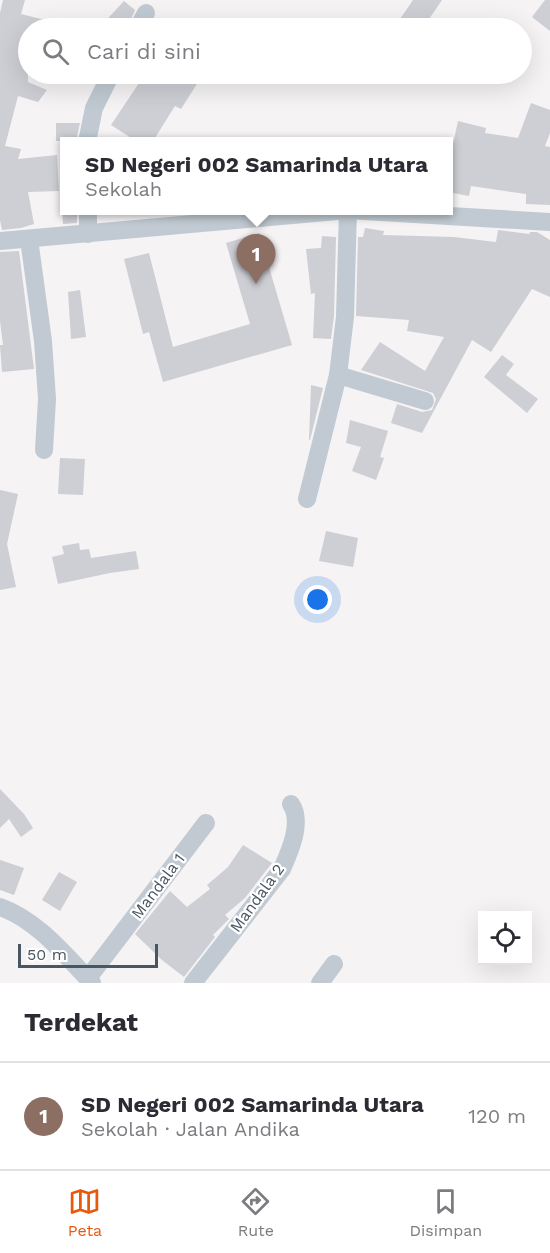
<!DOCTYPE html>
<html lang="id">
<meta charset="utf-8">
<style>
:root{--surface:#fff;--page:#f7f7f7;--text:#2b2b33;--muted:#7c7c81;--line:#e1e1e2;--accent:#ea580c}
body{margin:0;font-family:"Work Sans",sans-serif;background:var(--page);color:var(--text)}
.controls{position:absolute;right:18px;bottom:18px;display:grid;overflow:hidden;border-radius:0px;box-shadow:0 6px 24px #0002}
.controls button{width:54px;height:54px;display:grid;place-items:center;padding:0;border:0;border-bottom:2px solid var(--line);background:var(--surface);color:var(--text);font:30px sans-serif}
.scale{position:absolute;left:18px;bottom:15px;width:140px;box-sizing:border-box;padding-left:6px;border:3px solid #4a5661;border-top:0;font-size:16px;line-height:21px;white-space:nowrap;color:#4a5661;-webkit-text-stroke:4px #fff;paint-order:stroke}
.you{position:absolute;left:318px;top:600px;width:21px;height:21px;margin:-15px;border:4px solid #fff;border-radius:50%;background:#1a73e8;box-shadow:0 0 0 9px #1a73e833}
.badge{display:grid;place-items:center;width:39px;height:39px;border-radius:50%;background:var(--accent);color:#fff;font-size:20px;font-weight:700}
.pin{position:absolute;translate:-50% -50px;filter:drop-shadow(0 2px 3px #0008)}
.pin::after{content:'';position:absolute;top:32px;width:21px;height:18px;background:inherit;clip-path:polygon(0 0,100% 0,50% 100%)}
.popup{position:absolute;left:60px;top:137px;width:393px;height:78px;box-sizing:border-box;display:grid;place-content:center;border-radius:0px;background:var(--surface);filter:drop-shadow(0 2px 4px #0005);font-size:20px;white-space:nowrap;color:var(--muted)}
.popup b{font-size:22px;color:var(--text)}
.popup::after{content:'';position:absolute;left:50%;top:100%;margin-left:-12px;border:12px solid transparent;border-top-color:var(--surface)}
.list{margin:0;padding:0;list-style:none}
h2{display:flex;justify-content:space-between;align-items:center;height:78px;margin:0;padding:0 24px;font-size:26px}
h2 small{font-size:20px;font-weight:400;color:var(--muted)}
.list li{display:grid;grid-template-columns:39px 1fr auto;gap:18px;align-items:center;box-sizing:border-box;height:108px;padding:0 24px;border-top:2px solid var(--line)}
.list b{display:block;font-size:22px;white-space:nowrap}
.list p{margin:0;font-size:20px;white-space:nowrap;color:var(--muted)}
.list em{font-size:20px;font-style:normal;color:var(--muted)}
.icon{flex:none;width:33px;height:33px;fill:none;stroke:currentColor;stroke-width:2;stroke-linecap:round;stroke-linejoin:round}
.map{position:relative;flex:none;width:550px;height:983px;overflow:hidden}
.search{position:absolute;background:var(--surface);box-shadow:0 6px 24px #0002;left:18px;right:18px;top:18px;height:66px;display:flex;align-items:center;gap:15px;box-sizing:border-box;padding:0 21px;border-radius:33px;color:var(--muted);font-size:22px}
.sheet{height:186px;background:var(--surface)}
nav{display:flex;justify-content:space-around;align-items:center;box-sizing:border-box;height:84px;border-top:2px solid var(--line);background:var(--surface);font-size:16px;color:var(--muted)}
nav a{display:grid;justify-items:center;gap:3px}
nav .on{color:var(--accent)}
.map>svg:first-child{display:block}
.building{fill:#cdcfd5}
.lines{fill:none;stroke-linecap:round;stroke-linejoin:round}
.street{stroke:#c1cad2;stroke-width:18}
.labels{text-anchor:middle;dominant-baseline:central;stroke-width:4.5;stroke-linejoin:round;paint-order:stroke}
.street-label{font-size:16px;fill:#4a5661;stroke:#fff}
</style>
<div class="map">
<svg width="550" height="983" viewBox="0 0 550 983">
<rect width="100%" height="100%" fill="#f5f3f3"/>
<!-- building -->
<g class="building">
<path d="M 3,0 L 25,0 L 21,14 L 57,23 L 57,28 L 28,28 L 28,82 L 47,90 L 38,102 L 18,96 L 5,146 L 21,149 L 18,159 L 57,155 L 59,191 L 28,192 L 34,224 L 21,228 L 2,230 L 0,220 L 0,13 Z"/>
<path d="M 413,0 L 442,0 L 423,28 L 394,28 Z"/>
<path d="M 545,0 L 550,0 L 550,31 L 532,17 Z"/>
<path d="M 124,1 L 135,10 L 127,28 L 99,28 Z"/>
<path d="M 145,74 L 190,74 L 200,79 L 181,109 L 175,106 L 153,141 L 136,141 L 111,125 Z"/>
<path d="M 531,103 L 550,110 L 550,133 L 545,146 L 550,147 L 550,205 L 526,204 L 526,194 L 471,186 L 469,196 L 448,192 L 448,167 L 458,121 L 486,128 L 485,133 L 518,138 Z"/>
<path d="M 56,123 L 80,123 L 76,141 L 56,141 Z"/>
<path d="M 62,210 L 77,210 L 77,223 L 63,224 Z"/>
<path d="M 365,228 L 384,231 L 383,235 L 454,237 L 496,242 L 498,230 L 529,234 L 530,232 L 537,232 L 550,240 L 550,297 L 532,289 L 491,352 L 472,340 L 422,433 L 391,423 L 397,404 L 422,412 L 432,410 L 436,399 L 433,393 L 361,370 L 380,342 L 425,371 L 444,337 L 407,331 L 409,320 L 356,316 L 358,237 L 363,237 Z"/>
<path d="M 259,233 L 292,345 L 163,382 L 149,332 L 143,334 L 124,259 L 149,253 L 173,347 L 250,324 L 226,243 Z"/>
<path d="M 322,236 L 336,237 L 334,316 L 331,339 L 313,338 L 315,293 L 311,294 L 306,249 L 321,248 Z"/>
<path d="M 19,251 L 34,369 L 2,372 L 0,345 L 3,345 L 0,321 L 0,252 Z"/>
<path d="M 80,290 L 86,337 L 71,339 L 68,292 Z"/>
<path d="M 502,355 L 514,364 L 506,375 L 538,399 L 527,413 L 484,377 Z"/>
<path d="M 311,385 L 323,388 L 310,440 L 309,440 Z"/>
<path d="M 350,420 L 388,431 L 380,457 L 384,458 L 376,480 L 352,471 L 361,447 L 346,443 Z"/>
<path d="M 60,458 L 85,459 L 83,495 L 58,494 Z"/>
<path d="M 0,490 L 18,494 L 7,544 L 16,587 L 0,590 Z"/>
<path d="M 326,531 L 358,538 L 353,567 L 319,561 Z"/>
<path d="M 79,543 L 80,550 L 89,549 L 91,558 L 136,551 L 139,569 L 110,573 L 58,584 L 52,557 L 64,554 L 62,546 Z"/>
<path d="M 0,789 L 24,814 L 33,828 L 21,837 L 9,819 L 0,828 Z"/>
<path d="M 243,845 L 272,863 L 245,898 L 225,915 L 229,919 L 213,935 L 215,937 L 184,977 L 162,960 L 135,934 L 170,891 L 187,907 L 210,889 L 207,885 L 228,867 Z"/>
<path d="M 0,860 L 24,868 L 14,895 L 0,890 Z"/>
<path d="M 59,872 L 77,882 L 60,911 L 42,900 Z"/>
</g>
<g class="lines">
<!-- street -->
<g class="street">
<path d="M 138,28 L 146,13"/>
<path d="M 87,142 L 94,108 L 111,74"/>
<path d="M 88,210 L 88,234"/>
<path d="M 348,210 L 550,222"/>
<path d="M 29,239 L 43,341 L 47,399 L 44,450"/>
<path d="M 0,241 L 348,210"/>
<path d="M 338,375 L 425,401"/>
<path d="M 307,499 L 338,375 L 345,317 L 348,210"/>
<path d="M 0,907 C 37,920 65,955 92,983"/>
<path d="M 88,978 L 206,823"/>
<path d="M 193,983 L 282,869 C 290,851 303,822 291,804"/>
<path d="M 320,983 L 334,964"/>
</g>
</g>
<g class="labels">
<!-- street labels -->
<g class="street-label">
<text transform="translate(158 886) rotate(-53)">Mandala 1</text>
<text transform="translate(257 898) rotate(-54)">Mandala 2</text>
</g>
</g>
</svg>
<div class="controls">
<button><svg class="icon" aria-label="locate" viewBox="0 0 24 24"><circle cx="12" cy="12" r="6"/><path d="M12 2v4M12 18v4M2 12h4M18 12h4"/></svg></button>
</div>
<div class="scale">50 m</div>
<div class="you"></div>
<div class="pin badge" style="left:256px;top:284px;background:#8d6e63">1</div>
<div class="popup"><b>SD Negeri 002 Samarinda Utara</b>Sekolah</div>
<div class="search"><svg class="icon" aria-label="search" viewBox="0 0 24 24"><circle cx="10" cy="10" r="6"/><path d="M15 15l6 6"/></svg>Cari di sini</div>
</div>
<section class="sheet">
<h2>Terdekat<small></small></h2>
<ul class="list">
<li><span class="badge" style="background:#8d6e63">1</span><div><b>SD Negeri 002 Samarinda Utara</b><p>Sekolah · Jalan Andika</p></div><em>120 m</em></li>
</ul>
</section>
<nav>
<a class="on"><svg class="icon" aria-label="map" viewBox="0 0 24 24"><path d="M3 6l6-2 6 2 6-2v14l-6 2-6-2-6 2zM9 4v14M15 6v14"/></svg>Peta</a>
<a><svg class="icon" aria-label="directions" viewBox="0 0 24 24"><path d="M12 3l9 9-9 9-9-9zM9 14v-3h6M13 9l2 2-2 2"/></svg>Rute</a>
<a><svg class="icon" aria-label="saved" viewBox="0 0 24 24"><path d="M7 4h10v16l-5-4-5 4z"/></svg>Disimpan</a>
</nav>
